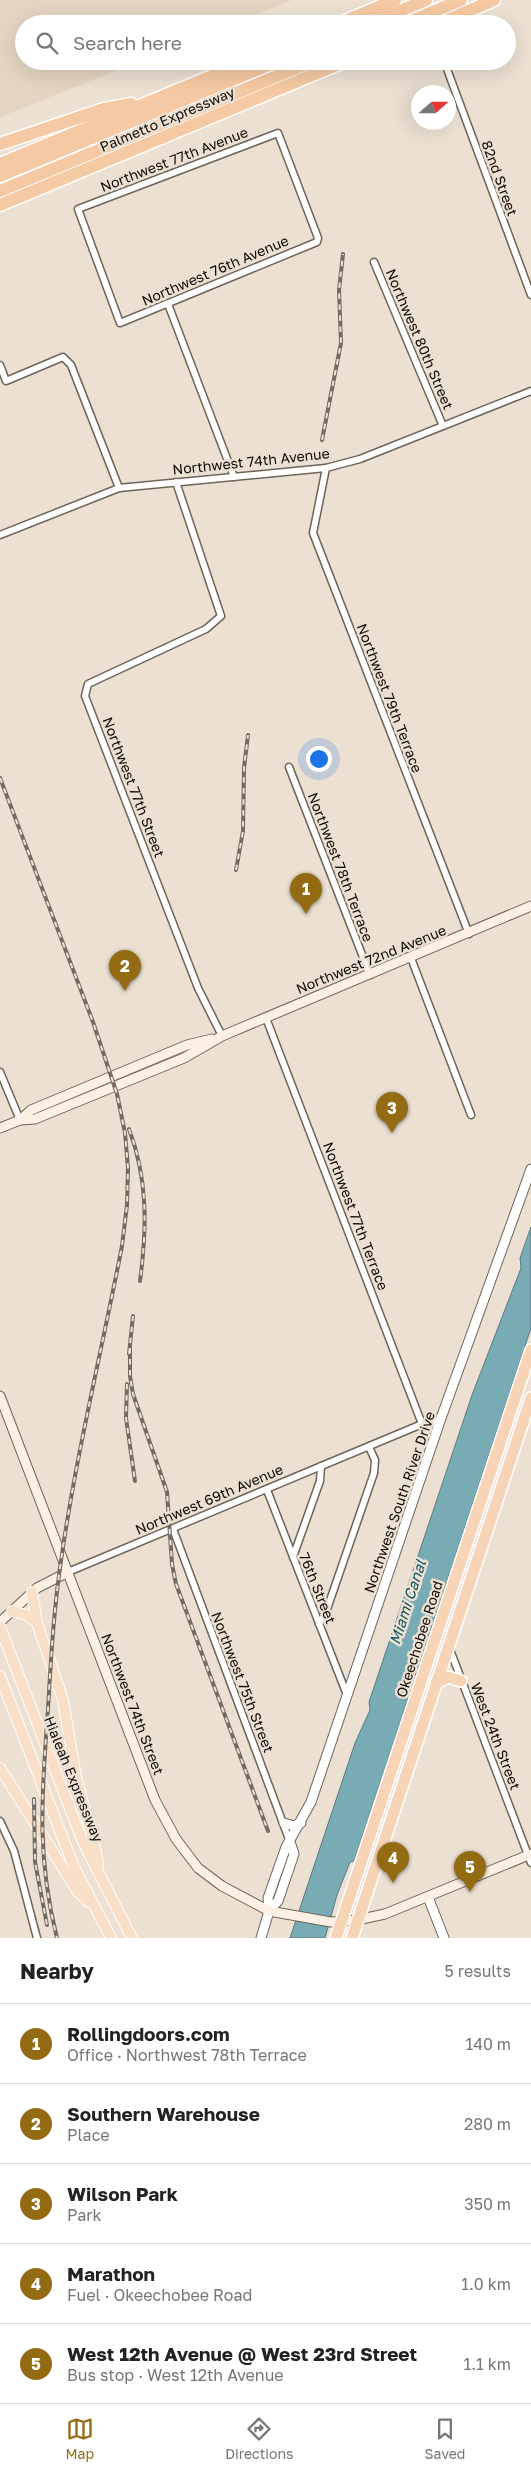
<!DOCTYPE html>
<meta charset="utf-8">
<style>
:root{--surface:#fff;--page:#f2f2f2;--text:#222;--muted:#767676;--line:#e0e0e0;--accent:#936b13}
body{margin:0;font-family:"Golos Text",sans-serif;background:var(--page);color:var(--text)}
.compass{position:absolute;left:411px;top:85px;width:45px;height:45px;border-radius:50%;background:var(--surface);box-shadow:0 5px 20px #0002;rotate:69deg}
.you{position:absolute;left:318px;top:758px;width:18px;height:18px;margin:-12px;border:4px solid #fff;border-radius:50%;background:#1a73e8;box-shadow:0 0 0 8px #1a73e833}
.badge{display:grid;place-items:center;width:32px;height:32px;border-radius:50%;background:var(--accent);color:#fff;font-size:16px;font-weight:700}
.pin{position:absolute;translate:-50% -41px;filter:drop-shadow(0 1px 2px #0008)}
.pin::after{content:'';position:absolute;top:26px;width:18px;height:15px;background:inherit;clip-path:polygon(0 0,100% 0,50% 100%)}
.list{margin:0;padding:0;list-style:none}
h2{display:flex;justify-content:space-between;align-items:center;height:65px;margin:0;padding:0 20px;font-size:21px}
h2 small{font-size:16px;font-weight:400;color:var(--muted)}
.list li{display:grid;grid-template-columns:32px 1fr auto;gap:15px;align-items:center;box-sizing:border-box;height:80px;padding:0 20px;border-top:1px solid var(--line)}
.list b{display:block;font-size:19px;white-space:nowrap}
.list p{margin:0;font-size:16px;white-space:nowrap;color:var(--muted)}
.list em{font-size:16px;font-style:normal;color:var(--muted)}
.icon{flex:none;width:28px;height:28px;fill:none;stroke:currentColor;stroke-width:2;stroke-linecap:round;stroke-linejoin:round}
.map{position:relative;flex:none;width:531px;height:1938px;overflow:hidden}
.search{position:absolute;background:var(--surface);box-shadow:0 5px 20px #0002;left:15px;right:15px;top:15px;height:55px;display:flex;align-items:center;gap:12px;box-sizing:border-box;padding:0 18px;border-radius:28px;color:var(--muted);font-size:19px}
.sheet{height:465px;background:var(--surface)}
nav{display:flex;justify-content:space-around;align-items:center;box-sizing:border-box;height:70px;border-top:1px solid var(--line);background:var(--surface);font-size:14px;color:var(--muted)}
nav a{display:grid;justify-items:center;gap:2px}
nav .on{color:var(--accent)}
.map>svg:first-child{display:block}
.built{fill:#e5d4c1}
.water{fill:#79abb5;stroke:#597b81}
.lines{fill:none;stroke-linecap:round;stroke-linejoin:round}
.minor-casing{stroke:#6e6458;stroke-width:9}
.tertiary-casing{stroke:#6e6458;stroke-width:11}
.secondary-casing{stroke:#6e6458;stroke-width:11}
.primary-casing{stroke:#fff;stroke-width:12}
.trunk-casing{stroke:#fff;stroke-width:14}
.motorway-casing{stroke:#fff;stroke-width:15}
.minor{stroke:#fff;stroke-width:6}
.tertiary{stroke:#fff;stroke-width:9}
.secondary{stroke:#fcefe3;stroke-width:9}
.primary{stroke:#f9dfc8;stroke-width:10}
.trunk{stroke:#f7d4b6;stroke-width:11}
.motorway{stroke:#f5c9a3;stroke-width:12}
.rail-casing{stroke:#726b62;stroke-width:4}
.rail{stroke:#ebe0d2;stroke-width:2;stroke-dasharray:5.5;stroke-linecap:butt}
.labels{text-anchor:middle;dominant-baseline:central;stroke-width:5;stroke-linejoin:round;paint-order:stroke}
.street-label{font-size:14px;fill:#0f0b07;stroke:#ebe0d2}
.water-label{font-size:15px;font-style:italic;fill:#105763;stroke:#ebe0d2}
</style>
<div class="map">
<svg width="531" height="1938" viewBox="0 0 531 1938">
<rect width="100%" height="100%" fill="#ebe0d2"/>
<!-- built -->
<path class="built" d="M 0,0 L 292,0 L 233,24 L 24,24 L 24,61 L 140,61 L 0,117 Z"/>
<!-- water -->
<path class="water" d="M 531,1227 L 531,1328 L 354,1861 L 350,1862 L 337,1895 L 325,1938 L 290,1938 L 355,1743 L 370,1710 L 369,1702 L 472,1395 L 521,1268 L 520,1258 Z"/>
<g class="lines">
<!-- minor casing -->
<g class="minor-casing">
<g id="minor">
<path d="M 447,69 L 531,295"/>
<path d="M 278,133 L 318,238 L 317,242 L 120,323 L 78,209 Z"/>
<path d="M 374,262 L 443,426"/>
<path d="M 168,304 L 234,477"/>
<path d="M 0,365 L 6,381 L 63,357 L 71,365 L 119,488"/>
<path d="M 326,468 L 313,533 L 469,934"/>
<path d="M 176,482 L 221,616 L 206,629 L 88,684 L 85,696 L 198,988 L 222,1036"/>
<path d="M 0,535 L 119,488 L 326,468 L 360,459 L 531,391"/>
<path d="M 289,767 L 370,975"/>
<path d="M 411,958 L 471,1115"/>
<path d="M 266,1018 L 422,1424"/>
<path d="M 0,1072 L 20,1120"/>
<path d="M 267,1490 L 347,1695"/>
<path d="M 173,1529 L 290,1842"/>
<path d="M 293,1557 L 320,1481 L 321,1466"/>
<path d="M 68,1572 L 422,1424 L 440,1421"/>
<path d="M 319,1624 L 326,1612 L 374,1473 L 375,1460 L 369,1447"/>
<path d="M 449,1647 L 531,1863"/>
<path d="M 0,1821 L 14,1851 L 37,1938"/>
</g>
</g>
<!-- tertiary casing -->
<g class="tertiary-casing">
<g id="tertiary">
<path d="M 284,1823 L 294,1826 L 301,1823"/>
<path d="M 428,1897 L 444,1938"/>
<path d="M 269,1911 L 278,1901 L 294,1854 L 290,1842"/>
<path d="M 261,1938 L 269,1911 L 268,1898 L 286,1847 L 311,1802 L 440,1421 L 531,1169"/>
</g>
</g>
<!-- secondary casing -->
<g class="secondary-casing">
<g id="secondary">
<path d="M 20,1120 L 35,1119 L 184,1058 L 222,1036 L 531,906"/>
<path d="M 0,1128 L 20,1120 L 31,1110 L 187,1045 L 212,1039"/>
<path d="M 0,1396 L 155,1800 L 176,1839 L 198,1868 L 222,1886 L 269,1911 L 331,1922 L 357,1920 L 385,1914 L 531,1854"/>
<path d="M 0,1622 L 37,1588 L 68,1572"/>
</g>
</g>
<!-- primary casing -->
<g class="primary-casing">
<g id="primary">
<path d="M 32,1592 L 37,1623 L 63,1700 L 76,1777 L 95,1847 L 98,1864"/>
<path d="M 12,1611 L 26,1615 L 37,1623"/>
<path d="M 0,1627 L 83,1842 L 132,1938"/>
<path d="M 0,1676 L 74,1867 L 111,1938"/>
<path d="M 0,1768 L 78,1892 L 89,1902"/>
</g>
</g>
<!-- trunk casing -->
<g class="trunk-casing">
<g id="trunk">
<path d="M 436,1683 L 448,1677 L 461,1681"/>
<path d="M 336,1938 L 531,1350"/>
<path d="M 352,1938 L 531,1398"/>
</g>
</g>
<!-- motorway casing -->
<g class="motorway-casing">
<g id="motorway">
<path d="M 338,24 L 395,0"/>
<path d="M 369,24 L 426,0"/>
<path d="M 404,24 L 461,0"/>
<path d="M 438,24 L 494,0"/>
<path d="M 0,144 L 104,109 L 131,104"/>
<path d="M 0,164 L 248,61"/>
<path d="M 0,176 L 278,61"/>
<path d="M 0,191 L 313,61"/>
<path d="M 0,205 L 346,61"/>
</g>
</g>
<!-- minor -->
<use href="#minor" class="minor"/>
<!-- tertiary -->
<use href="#tertiary" class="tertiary"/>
<!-- secondary -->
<use href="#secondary" class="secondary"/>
<!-- primary -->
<use href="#primary" class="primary"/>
<!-- trunk -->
<use href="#trunk" class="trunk"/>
<!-- motorway -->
<use href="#motorway" class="motorway"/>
<!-- rail casing -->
<g class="rail-casing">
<g id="rail">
<path d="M 322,440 L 341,343 L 339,290 L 343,254"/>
<path d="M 0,778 L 93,1022 L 117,1094 L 125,1133 L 128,1168 L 127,1205 L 122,1246 C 102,1349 77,1451 62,1554 C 54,1605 51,1657 48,1709 C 42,1792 36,1855 57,1938"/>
<path d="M 236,870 L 243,831 L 244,768 L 248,735"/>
<path d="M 129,1129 C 148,1179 147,1228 140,1281"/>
<path d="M 130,1348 L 130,1376 L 133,1394 L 167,1492 L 172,1564 L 176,1584 L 268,1831"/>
<path d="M 129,1354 L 133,1316"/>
<path d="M 127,1384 L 126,1418 L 135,1481"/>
<path d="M 34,1799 L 35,1862 L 47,1925"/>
</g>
</g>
<!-- rail -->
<use href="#rail" class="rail"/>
</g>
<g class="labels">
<!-- street labels -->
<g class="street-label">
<text transform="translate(167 119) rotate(-23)">Palmetto Expressway</text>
<text transform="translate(174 159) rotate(-21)">Northwest 77th Avenue</text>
<text transform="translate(500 178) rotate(70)">82nd Street</text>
<text transform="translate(215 270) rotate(-23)">Northwest 76th Avenue</text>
<text transform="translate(420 339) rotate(67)">Northwest 80th Street</text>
<text transform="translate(251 461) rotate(-6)">Northwest 74th Avenue</text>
<text transform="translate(390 698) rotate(69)">Northwest 79th Terrace</text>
<text transform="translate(134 787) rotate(69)">Northwest 77th Street</text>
<text transform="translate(341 867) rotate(69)">Northwest 78th Terrace</text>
<text transform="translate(371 959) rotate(-22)">Northwest 72nd Avenue</text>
<text transform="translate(356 1216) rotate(69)">Northwest 77th Terrace</text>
<text transform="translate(209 1499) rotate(-23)">Northwest 69th Avenue</text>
<text transform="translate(399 1502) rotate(-71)">Northwest South River Drive</text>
<text transform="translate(318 1588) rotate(68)">76th Street</text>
<text transform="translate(419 1639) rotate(-72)">Okeechobee Road</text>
<text transform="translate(243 1682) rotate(69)">Northwest 75th Street</text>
<text transform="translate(133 1704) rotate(69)">Northwest 74th Street</text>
<text transform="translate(496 1736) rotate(69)">West 24th Street</text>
<text transform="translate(74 1779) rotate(68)">Hialeah Expressway</text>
</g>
<!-- water labels -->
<g class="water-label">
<text transform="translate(407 1602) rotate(-72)">Miami Canal</text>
</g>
</g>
</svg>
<svg class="compass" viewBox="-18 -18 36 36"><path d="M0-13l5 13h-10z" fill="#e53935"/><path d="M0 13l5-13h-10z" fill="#767676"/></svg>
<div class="you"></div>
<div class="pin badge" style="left:306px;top:914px">1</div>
<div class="pin badge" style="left:125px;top:991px">2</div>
<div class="pin badge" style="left:392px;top:1133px">3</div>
<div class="pin badge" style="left:393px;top:1883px">4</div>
<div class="pin badge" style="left:470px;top:1892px">5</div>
<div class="search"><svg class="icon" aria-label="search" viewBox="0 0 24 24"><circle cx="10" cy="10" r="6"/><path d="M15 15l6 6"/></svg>Search here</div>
</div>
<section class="sheet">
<h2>Nearby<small>5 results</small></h2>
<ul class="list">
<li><span class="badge">1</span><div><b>Rollingdoors.com</b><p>Office · Northwest 78th Terrace</p></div><em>140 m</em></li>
<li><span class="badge">2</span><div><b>Southern Warehouse</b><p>Place</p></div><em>280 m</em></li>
<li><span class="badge">3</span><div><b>Wilson Park</b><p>Park</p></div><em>350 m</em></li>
<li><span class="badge">4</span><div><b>Marathon</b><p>Fuel · Okeechobee Road</p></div><em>1.0 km</em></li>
<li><span class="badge">5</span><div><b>West 12th Avenue @ West 23rd Street</b><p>Bus stop · West 12th Avenue</p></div><em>1.1 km</em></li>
</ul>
</section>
<nav>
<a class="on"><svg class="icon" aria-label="map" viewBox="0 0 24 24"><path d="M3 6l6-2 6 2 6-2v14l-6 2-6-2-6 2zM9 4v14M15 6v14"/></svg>Map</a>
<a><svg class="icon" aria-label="directions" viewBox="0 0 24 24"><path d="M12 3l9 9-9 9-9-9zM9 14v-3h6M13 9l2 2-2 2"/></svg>Directions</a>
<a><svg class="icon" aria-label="saved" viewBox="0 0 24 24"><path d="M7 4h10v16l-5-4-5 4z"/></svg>Saved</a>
</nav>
